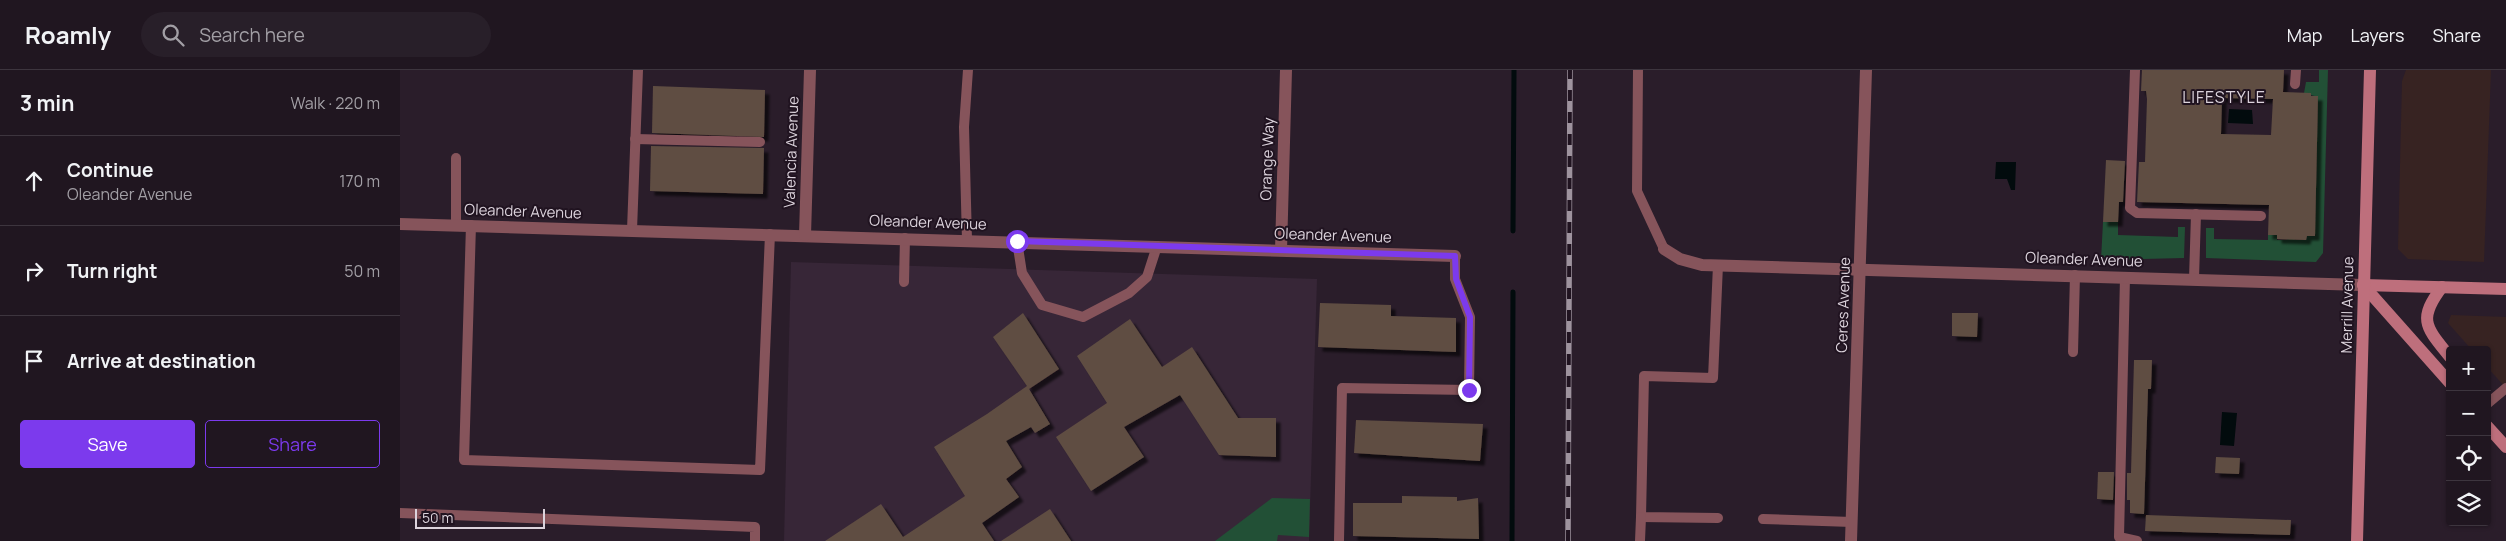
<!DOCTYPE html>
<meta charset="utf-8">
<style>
:root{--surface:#201620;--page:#281f29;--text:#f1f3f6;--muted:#a29fa5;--line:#3d353e;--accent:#7c3aed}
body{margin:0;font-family:Manrope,sans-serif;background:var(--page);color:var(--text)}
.controls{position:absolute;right:15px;bottom:15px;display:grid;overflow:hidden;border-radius:5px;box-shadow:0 1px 4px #0004}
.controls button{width:45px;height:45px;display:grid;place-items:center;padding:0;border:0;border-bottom:1px solid var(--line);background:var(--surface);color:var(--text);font:25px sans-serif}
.scale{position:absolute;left:15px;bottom:12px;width:130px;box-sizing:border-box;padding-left:5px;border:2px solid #dcd3dc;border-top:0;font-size:14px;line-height:18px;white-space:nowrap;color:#dcd3dc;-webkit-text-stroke:4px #201320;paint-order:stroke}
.stop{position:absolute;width:15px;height:15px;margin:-11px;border:4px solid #7c3aed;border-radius:50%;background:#fff}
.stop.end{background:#7c3aed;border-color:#fff;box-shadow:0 1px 5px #0008}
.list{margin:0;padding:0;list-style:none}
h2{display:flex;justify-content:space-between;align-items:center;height:65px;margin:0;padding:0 20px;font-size:21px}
h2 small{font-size:16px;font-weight:400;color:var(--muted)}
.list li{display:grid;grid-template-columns:32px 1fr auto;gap:15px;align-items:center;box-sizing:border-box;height:90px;padding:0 20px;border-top:1px solid var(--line)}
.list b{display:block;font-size:19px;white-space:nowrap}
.list p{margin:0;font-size:16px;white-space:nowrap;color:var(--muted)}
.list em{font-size:16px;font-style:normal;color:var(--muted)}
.actions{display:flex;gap:10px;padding:15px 20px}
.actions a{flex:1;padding:11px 0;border:1px solid var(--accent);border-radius:5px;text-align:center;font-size:18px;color:var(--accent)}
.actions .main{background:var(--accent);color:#fff}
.icon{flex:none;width:28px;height:28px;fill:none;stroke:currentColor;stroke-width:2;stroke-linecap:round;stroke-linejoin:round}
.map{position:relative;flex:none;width:2106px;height:471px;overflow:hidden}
header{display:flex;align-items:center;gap:30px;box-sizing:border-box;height:70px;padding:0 25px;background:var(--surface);border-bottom:1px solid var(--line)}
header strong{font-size:24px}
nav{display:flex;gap:28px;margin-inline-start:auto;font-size:18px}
.search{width:350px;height:45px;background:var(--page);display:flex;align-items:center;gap:12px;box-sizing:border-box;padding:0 18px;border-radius:28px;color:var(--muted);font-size:19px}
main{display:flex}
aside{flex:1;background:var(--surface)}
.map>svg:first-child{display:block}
.commercial{fill:#372322}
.built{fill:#372637}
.green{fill:#225036}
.water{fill:#020b0d}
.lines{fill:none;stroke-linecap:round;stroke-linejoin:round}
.stream{stroke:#020b0d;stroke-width:5}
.building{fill:#5f4d42;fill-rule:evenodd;filter:url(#shadow)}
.lane{stroke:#86545b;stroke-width:10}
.street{stroke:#86545b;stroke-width:12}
.secondary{stroke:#be6f7c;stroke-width:12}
.rail-casing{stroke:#9e939e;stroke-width:5.5}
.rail{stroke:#201320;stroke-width:4;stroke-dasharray:11;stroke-linecap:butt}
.route{stroke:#7c3aed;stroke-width:6}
.labels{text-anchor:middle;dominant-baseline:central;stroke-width:4;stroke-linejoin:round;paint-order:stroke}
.street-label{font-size:15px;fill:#dcd3dc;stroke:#201320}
.neighbourhood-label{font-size:16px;letter-spacing:1px;fill:#dcd3dc;stroke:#201320}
</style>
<header>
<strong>Roamly</strong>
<div class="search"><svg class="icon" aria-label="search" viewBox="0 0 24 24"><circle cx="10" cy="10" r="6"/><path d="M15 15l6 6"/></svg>Search here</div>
<nav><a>Map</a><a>Layers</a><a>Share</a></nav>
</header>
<main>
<aside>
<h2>3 min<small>Walk · 220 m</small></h2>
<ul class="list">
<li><svg class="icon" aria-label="ahead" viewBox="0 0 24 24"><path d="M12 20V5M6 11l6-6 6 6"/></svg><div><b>Continue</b><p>Oleander Avenue</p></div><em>170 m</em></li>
<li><svg class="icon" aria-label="right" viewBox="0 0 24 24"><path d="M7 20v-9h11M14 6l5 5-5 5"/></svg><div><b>Turn right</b></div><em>50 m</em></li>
<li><svg class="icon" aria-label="arrive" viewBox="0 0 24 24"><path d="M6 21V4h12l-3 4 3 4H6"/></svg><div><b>Arrive at destination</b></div></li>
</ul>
<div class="actions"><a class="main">Save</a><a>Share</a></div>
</aside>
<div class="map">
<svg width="2106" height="471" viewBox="0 0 2106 471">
<defs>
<filter id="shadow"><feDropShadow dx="4.5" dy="4.5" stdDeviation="1" flood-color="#0009"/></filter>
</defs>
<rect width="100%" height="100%" fill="#2a1d2a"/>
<!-- commercial -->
<g class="commercial">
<path d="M 2006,0 L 2091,0 L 2084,192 L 2008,189 L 1998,179 L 2002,11 Z"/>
<path d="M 2051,245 L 2106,247 L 2106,318 L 2087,297 L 2087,280 L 2072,280 L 2048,253 Z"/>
</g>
<!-- built -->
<path class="built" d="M 391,192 L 917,209 L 909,471 L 384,471 Z"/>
<!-- green -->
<g class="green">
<path d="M 1919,0 L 1928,0 L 1923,183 L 1916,192 L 1806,188 L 1806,158 L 1814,158 L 1814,169 L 1868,170 L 1868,165 L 1877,165 L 1877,170 L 1887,170 L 1887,161 L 1895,161 L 1895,170 L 1906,170 L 1907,166 L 1915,166 L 1918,27 L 1904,23 L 1906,12 L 1919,12 Z"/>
<path d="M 1703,152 L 1718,152 L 1718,165 L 1778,167 L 1778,157 L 1785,157 L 1784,188 L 1701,190 Z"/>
<path d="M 872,428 L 910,429 L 909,467 L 878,465 L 877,471 L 815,471 Z"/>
</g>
<!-- water -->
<g class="water">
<path d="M 1829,39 L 1852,40 L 1853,54 L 1828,53 Z"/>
<path d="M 1596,92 L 1616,92 L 1615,120 L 1611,120 L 1607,109 L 1595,109 Z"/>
<path d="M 1822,342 L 1837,343 L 1834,376 L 1820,375 Z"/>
</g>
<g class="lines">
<!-- stream -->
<g class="stream">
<path d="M 1113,161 L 1114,0"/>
<path d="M 1112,471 L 1113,222"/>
</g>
</g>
<!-- building -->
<g class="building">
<path d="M 1742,0 L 1884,0 L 1883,22 L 1911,23 L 1911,26 L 1918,26 L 1915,166 L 1907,166 L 1906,170 L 1877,169 L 1877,165 L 1868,165 L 1869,135 L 1737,132 L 1739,92 L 1745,92 L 1747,29 L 1746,21 L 1741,21 ZM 1822,28 L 1873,29 L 1871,65 L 1821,64 Z"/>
<path d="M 253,16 L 365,20 L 364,67 L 252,63 Z"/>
<path d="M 251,76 L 364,78 L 363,124 L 250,121 Z"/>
<path d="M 1706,90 L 1725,91 L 1723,132 L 1719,132 L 1718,152 L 1703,152 Z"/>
<path d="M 920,233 L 991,235 L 991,246 L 1056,248 L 1056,282 L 918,277 Z"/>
<path d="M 623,243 L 659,299 L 629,319 L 650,354 L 635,363 L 631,357 L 606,371 L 622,397 L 606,409 L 619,427 L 582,453 L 594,471 L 425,471 L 481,434 L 503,467 L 565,426 L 534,377 L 587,344 L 627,316 L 593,267 Z"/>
<path d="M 1552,243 L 1578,243 L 1577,267 L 1552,266 Z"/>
<path d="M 730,249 L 762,297 L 792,277 L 838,348 L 876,348 L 876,387 L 819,385 L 780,325 L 724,357 L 744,387 L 691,421 L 656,367 L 707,333 L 677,286 Z"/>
<path d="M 1734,290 L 1752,290 L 1751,319 L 1748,319 L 1744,444 L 1730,443 L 1730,430 L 1727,430 L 1727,403 L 1731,403 Z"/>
<path d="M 956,350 L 1083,354 L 1080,391 L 954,383 Z"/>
<path d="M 1816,387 L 1840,388 L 1839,404 L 1815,403 Z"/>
<path d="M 1698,402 L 1714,402 L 1713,430 L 1697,429 Z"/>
<path d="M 1002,426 L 1057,427 L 1057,431 L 1078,428 L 1079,469 L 953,466 L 953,433 L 1002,433 Z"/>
<path d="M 650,439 L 671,471 L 601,471 Z"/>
<path d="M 1746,445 L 1891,450 L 1890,465 L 1745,461 Z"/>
</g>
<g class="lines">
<!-- lane -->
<g class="lane">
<path d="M 1238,0 L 1237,121 L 1264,179"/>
<path d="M 1735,0 L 1730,138 L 1737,143 L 1861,146"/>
<path d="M 1895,14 L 1896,0"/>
<path d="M 235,69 L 360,72"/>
<path d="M 56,155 L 56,88"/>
<path d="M 71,155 L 64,390 L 360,400 L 370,164"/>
<path d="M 232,160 L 238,0"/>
<path d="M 567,170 L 564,57 L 568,0"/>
<path d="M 617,171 L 622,203 L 642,235 L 683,247 L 729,223 L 747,207 L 757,176"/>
<path d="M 1318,195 L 1313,308 L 1244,306 L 1241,447 L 1318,448"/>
<path d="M 1725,207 L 1719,467 L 1737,471"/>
<path d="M 1794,209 L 1796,144"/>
<path d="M 504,212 L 505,168"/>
<path d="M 1673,282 L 1675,205"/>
<path d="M 2087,334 L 2106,318"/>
<path d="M 0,443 L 355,457 L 355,471"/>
<path d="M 1363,449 L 1452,452"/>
<path d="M 939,471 L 942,318 L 1069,320 L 1070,247 L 1055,209 L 1055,186"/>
<path d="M 1240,471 L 1241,447"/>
</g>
<!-- street -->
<g class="street">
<path d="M 0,154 L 1055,186"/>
<path d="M 405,165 L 410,0"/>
<path d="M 1264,179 L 1280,189 L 1302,195 L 1963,215"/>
<path d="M 881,180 L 886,0"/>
<path d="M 1451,471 L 1466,0"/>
</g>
<!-- secondary -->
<g class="secondary">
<path d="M 1963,215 L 2106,219"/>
<path d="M 1963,215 L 2050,313"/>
<path d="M 2042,217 C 2017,250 2026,257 2050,287"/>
<path d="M 2087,356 L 2106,377"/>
<path d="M 1957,471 L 1970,0"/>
</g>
<!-- rail casing -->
<g class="rail-casing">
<path id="rail" d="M 1168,471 L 1170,0"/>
</g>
<!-- rail -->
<use href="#rail" class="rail"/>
</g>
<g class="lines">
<!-- route -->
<path class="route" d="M 617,171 L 1055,186 L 1056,209 L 1070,247 L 1069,320"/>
</g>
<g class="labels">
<!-- street labels -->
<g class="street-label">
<text transform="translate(391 82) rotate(-88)">Valencia Avenue</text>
<text transform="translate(867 89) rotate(-88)">Orange Way</text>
<text transform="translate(123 141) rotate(2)">Oleander Avenue</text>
<text transform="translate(528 152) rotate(2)">Oleander Avenue</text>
<text transform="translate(933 165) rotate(2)">Oleander Avenue</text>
<text transform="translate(1684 189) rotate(2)">Oleander Avenue</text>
<text transform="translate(1443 235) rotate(-88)">Ceres Avenue</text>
<text transform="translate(1947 235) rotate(-89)">Merrill Avenue</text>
</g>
<!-- neighbourhood labels -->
<g class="neighbourhood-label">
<text x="1824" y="27">LIFESTYLE</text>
</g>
</g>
</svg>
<div class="controls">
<button>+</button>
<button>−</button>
<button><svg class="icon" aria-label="locate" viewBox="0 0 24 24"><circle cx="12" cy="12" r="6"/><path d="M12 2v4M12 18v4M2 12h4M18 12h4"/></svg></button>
<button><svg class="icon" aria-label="layers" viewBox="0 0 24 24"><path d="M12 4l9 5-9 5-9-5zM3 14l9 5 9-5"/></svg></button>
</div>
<div class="scale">50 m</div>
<div class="stop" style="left:617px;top:171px"></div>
<div class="stop end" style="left:1069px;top:320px"></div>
</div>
</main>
